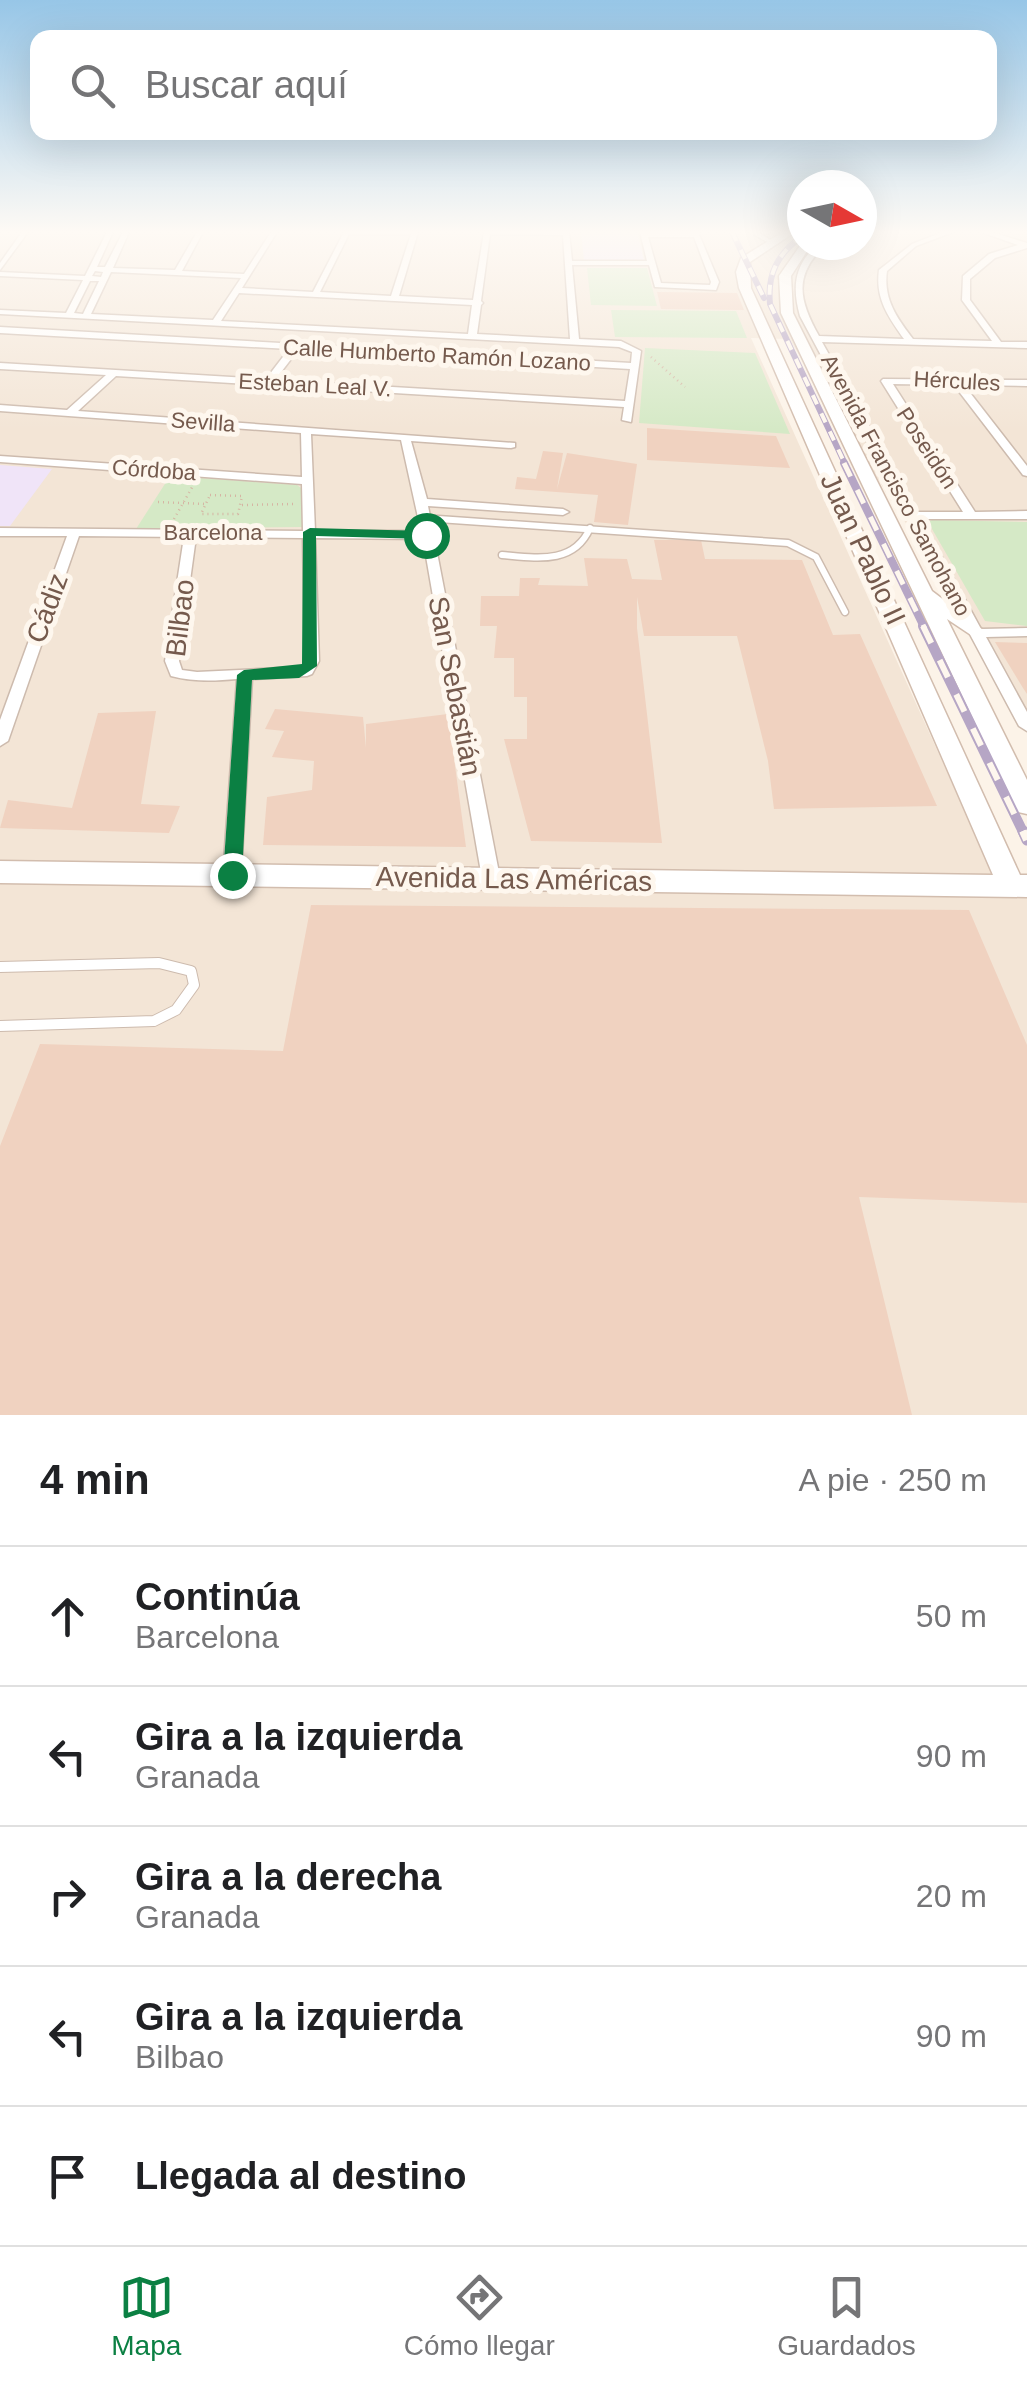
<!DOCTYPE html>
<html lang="es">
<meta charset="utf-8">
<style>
:root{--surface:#fff;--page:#f6f6f6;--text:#202124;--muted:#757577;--line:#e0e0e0;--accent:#0b8043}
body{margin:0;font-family:Arial,sans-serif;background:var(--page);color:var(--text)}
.compass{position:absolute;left:787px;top:170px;width:90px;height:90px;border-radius:50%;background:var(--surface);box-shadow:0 10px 40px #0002;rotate:99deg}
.stop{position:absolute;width:30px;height:30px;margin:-22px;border:8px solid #0b8043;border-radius:50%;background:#fff}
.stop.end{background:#0b8043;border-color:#fff;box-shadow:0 2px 10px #0008}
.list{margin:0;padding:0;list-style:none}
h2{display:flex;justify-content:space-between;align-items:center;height:130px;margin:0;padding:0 40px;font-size:42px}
h2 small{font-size:32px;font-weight:400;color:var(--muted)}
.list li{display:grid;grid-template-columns:65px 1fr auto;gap:30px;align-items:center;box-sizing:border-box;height:140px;padding:0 40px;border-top:2px solid var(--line)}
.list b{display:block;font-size:38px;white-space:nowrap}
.list p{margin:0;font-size:32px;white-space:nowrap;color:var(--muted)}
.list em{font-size:32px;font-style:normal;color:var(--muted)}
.icon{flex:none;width:55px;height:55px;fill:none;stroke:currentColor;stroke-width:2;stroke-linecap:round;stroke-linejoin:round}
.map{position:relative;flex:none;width:1027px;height:1415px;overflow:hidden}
.search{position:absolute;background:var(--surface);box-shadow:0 10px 40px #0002;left:30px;right:30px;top:30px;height:110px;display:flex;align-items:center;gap:25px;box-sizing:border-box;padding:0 35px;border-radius:20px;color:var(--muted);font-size:38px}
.sheet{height:830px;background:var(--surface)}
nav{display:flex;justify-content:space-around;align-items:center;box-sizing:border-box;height:140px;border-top:2px solid var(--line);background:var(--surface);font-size:28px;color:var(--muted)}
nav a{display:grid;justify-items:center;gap:5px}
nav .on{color:var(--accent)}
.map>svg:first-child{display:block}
.residential{fill:#f3e5d6}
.education{fill:#f0e4f8}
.green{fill:#d5e9c6}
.building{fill:#f0d2c0}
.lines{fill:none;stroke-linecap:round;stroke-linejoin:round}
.lane-far1-casing{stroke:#cdbbae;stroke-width:9}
.lane-casing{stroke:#cdbbae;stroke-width:12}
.street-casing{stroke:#cdbbae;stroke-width:3}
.secondary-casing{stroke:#d2bdae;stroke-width:3}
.path{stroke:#d5b5a3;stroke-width:2.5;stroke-dasharray:1 4;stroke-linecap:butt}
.lane-far1{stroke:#fff;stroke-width:6}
.lane{stroke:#fff;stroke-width:10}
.street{fill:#fff;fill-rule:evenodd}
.secondary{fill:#fff;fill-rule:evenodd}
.rail-far3-casing{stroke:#b6a6c5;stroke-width:6}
.rail-far2-casing{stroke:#b6a6c5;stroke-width:8}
.rail-far1-casing{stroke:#b6a6c5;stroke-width:10}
.rail-casing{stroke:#b6a6c5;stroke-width:11}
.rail-far3{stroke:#fef7ee;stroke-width:4;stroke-dasharray:10;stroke-linecap:butt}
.rail-far2{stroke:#fef7ee;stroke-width:5;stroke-dasharray:15;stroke-linecap:butt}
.rail-far1{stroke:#fef7ee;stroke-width:6;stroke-dasharray:19;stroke-linecap:butt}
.rail{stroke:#fef7ee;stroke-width:8;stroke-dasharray:24;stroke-linecap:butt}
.route{fill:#0b8043}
.labels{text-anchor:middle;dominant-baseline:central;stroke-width:10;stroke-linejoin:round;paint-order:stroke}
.far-street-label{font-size:22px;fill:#755a4d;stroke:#fef7ee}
.street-label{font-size:28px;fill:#755a4d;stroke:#fef7ee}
</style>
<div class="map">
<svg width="1027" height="1415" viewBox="0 0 1027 1415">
<rect width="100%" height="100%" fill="#fcf3e8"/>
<!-- residential -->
<path class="residential" d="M 0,232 L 802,232 L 802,245 L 862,245 L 862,232 L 1027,232 L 1027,714 L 789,339 L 751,338 L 998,885 L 1027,886 L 1027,1415 L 0,1415 Z"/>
<!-- education -->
<g class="education">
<path d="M 581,232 L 637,232 L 644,260 L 584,260 Z"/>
<path d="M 0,465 L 52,469 L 10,526 L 0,526 Z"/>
</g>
<!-- green -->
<g class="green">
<path d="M 587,268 L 647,268 L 657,306 L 591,305 Z"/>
<path d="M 611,310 L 736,311 L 747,338 L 615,337 Z"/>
<path d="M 645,348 L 755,353 L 790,434 L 639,423 Z"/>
<path d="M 170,476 L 297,485 L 301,488 L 302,527 L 136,529 Z"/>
<path d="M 932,520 L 1027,522 L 1027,626 L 985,621 L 928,522 Z"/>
</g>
<!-- building -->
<g class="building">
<path d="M 657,292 L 737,293 L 744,310 L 661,309 Z"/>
<path d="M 647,428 L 776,436 L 790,468 L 647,460 Z"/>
<path d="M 543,451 L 563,453 L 557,489 L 567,453 L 637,464 L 628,525 L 594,522 L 598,495 L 515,489 L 517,477 L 536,479 Z"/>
<path d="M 654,540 L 701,540 L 705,559 L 802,560 L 833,635 L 860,634 L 937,806 L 774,809 L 768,761 L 737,636 L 644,636 L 637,597 L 637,628 L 662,843 L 531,841 L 504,739 L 527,739 L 527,697 L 514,697 L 514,658 L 494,658 L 497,626 L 480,626 L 481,596 L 519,596 L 520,578 L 540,578 L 538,585 L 588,586 L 584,558 L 627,559 L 632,579 L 662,580 Z"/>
<path d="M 995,642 L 1027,643 L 1027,694 L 1023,688 Z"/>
<path d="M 275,709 L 363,717 L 366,748 L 366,724 L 448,714 L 466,847 L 263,845 L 267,797 L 312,790 L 314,761 L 272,757 L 284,731 L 265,729 Z"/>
<path d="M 156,711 L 141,804 L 180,806 L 169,833 L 0,828 L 8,800 L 72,808 L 98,713 Z"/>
<path d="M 311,905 L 969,910 L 1027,1045 L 1027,1203 L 859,1197 L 912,1415 L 0,1415 L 0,1146 L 40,1044 L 283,1051 Z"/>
</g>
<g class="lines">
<!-- lane-far1 casing -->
<g class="lane-far1-casing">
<g id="lane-far1">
<path d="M 424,518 L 788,543 L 816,557 L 845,612"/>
<path d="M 502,555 C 536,558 574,565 590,528"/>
</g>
</g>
<!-- lane casing -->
<g class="lane-casing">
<path id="lane" d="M 0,967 L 159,963 L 191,971 L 194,985 L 176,1010 L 154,1021 L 0,1026"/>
</g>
<!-- street casing -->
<g class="street-casing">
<g id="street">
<path d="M 22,232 L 28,232 L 0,270 L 0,263 Z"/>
<path d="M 107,232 L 113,232 L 97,267 L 105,267 L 123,232 L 129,232 L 113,268 L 175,270 L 197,232 L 203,232 L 182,271 L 244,274 L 271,232 L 277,232 L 242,288 L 313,292 L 344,232 L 418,232 L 399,296 L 473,300 L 484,232 L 569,232 L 572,261 L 647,261 L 640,232 L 698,232 L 719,282 L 716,290 L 655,287 L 649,265 L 572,265 L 579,339 L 621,341 L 641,351 L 631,422 L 622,420 L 624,407 L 116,376 L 78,411 L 515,443 L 515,447 L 511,448 L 411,441 L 427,499 L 563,509 L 569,512 L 563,515 L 428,506 L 500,878 L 497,883 L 491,885 L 485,883 L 482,878 L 423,539 L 315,538 L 319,661 L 312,674 L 307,676 L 252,679 L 241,875 L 238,880 L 232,882 L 226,880 L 223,875 L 237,679 C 214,681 194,682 171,676 L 165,661 L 184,537 L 79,536 L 8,741 L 0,746 L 0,720 L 67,536 L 0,536 L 0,528 L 303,531 L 302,484 L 0,462 L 0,456 L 302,477 L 301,433 L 0,411 L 0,405 L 67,410 L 106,375 L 0,369 L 0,363 L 266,379 L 289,349 L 0,333 L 0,327 L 631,363 L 632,352 L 619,347 L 0,314 L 0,310 L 66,313 L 83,280 L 0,276 L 0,272 L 85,276 ZM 349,234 L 411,234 L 391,296 L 320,292 ZM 490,234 L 563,235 L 570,339 L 477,334 L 481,305 L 483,303 L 481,301 ZM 648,237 L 694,237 L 711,282 L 710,285 L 661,283 ZM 95,271 L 103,272 L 101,277 L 92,276 ZM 111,272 L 241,278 L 213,320 L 91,314 ZM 90,281 L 99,281 L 83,314 L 74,313 ZM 239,293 L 472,305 L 468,334 L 221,321 ZM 298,350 L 630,369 L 625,401 L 275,380 ZM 311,434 L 401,440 L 421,531 L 315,531 ZM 196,537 L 303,538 L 305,661 L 302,667 L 197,672 L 182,670 L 179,661 Z"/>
<path d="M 750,232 L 758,232 L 772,241 L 767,242 Z"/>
<path d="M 943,232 L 953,232 L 916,246 L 887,271 C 883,299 897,318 913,339 L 992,341 L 962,300 L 963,276 L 989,254 L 1018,245 L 981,232 L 991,232 L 1027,243 L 1027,248 L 995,258 L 970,279 L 970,300 L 1001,342 L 1027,342 L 1027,348 L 822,342 L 917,512 L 963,512 L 881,381 L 883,379 L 1027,380 L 1027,386 L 964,385 L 1027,466 L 1027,476 L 1023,475 L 954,385 L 893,384 L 975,512 L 1027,511 L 1027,519 L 921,519 L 981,629 L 1027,628 L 1027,636 L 986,637 L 1027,712 L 1027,731 L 1019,726 L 800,316 C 792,288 794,265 817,245 L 825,245 C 793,276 799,300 819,336 L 904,339 C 888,317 875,298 879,270 L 912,244 Z"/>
</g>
</g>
<!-- secondary casing -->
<g class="secondary-casing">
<g id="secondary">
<path d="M 783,232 L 795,232 L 750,262 L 751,288 L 1020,875 L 1027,875 L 1027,897 L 0,883 L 0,861 L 993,875 L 739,288 L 736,272 L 741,258 Z"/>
<path d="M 802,243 L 811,245 L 791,276 L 793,313 L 932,591 L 987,633 L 977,639 L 947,619 L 1027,780 L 1027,814 L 1018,812 L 1014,805 L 781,313 L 779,276 Z"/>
</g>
</g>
<!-- path -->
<g class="path">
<path d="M 651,357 L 685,387"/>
<path d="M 210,495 L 242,496 L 238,514 L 201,514 Z"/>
<path d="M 158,502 L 206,504"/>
<path d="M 242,505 L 294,504"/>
<path d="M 174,519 L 194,484"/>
</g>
<!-- lane-far1 -->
<use href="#lane-far1" class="lane-far1"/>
<!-- lane -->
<use href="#lane" class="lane"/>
<!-- street -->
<use href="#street" class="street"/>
<!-- secondary -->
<use href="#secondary" class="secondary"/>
<!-- rail-far3 casing -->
<g class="rail-far3-casing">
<g id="rail-far3">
<path d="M 732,232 L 764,298"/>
<path d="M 802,236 C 778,254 767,273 770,304 L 846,466"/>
</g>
</g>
<!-- rail-far2 casing -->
<g class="rail-far2-casing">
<path id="rail-far2" d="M 844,463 L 925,629"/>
</g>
<!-- rail-far1 casing -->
<g class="rail-far1-casing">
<path id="rail-far1" d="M 923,626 L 1024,834"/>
</g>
<!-- rail casing -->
<g class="rail-casing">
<path id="rail" d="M 1023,831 L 1027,840"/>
</g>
<!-- rail-far3 -->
<use href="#rail-far3" class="rail-far3"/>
<!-- rail-far2 -->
<use href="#rail-far2" class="rail-far2"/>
<!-- rail-far1 -->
<use href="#rail-far1" class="rail-far1"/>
<!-- rail -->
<use href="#rail" class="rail"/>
</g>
<!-- sky -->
<linearGradient id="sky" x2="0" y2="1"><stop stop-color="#97c6e7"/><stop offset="0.54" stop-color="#fefaf5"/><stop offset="1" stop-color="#fefaf5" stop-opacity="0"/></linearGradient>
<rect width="1027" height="430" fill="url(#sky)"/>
<!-- route -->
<path class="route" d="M 310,528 L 426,531 L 433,535 L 426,539 L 316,536 L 317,666 L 299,678 L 252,680 L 242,875 L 232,883 L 223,875 L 237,675 L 244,670 L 302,664 L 303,532 Z"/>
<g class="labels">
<!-- far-street labels -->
<g class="far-street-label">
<text transform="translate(437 355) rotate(3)">Calle Humberto Ramón Lozano</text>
<text transform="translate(957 381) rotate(3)">Hércules</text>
<text transform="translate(315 385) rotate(3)">Esteban Leal V.</text>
<text transform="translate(203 422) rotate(4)">Sevilla</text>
<text transform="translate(927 448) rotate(57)">Poseidón</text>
<text transform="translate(154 470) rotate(4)">Córdoba</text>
<text transform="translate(896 485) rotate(62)">Avenida Francisco Samohano</text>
<text x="213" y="532">Barcelona</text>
</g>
<!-- street labels -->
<g class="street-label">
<text transform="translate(863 549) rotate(65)">Juan Pablo II</text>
<text transform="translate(47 608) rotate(-70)">Cádiz</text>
<text transform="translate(180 618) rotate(-83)">Bilbao</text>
<text transform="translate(455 686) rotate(79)">San Sebastián</text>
<text transform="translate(514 879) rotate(1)">Avenida Las Américas</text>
</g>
</g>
</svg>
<svg class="compass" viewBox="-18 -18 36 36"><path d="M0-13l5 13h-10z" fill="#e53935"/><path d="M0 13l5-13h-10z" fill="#757577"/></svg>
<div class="stop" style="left:426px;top:535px"></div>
<div class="stop end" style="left:232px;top:875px"></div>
<div class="search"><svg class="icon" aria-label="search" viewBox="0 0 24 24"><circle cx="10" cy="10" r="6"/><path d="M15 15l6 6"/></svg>Buscar aquí</div>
</div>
<section class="sheet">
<h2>4 min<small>A pie · 250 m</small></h2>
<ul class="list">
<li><svg class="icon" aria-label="ahead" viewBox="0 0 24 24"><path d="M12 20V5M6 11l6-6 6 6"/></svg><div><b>Continúa</b><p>Barcelona</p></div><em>50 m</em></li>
<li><svg class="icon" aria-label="left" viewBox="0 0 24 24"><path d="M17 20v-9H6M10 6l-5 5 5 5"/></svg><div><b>Gira a la izquierda</b><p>Granada</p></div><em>90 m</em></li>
<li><svg class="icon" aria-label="right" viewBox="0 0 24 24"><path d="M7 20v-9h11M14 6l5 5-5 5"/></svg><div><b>Gira a la derecha</b><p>Granada</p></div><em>20 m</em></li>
<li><svg class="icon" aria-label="left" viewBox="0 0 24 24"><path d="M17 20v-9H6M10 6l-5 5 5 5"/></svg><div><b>Gira a la izquierda</b><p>Bilbao</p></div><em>90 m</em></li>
<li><svg class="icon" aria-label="arrive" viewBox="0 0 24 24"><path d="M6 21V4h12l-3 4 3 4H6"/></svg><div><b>Llegada al destino</b></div></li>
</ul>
</section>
<nav>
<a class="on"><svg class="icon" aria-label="map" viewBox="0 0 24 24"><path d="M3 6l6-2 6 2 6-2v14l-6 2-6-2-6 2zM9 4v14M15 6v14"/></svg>Mapa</a>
<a><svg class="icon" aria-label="directions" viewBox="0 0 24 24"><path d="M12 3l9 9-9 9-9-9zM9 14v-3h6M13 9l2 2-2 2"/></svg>Cómo llegar</a>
<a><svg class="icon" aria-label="saved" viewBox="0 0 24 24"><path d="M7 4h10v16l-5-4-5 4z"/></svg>Guardados</a>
</nav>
